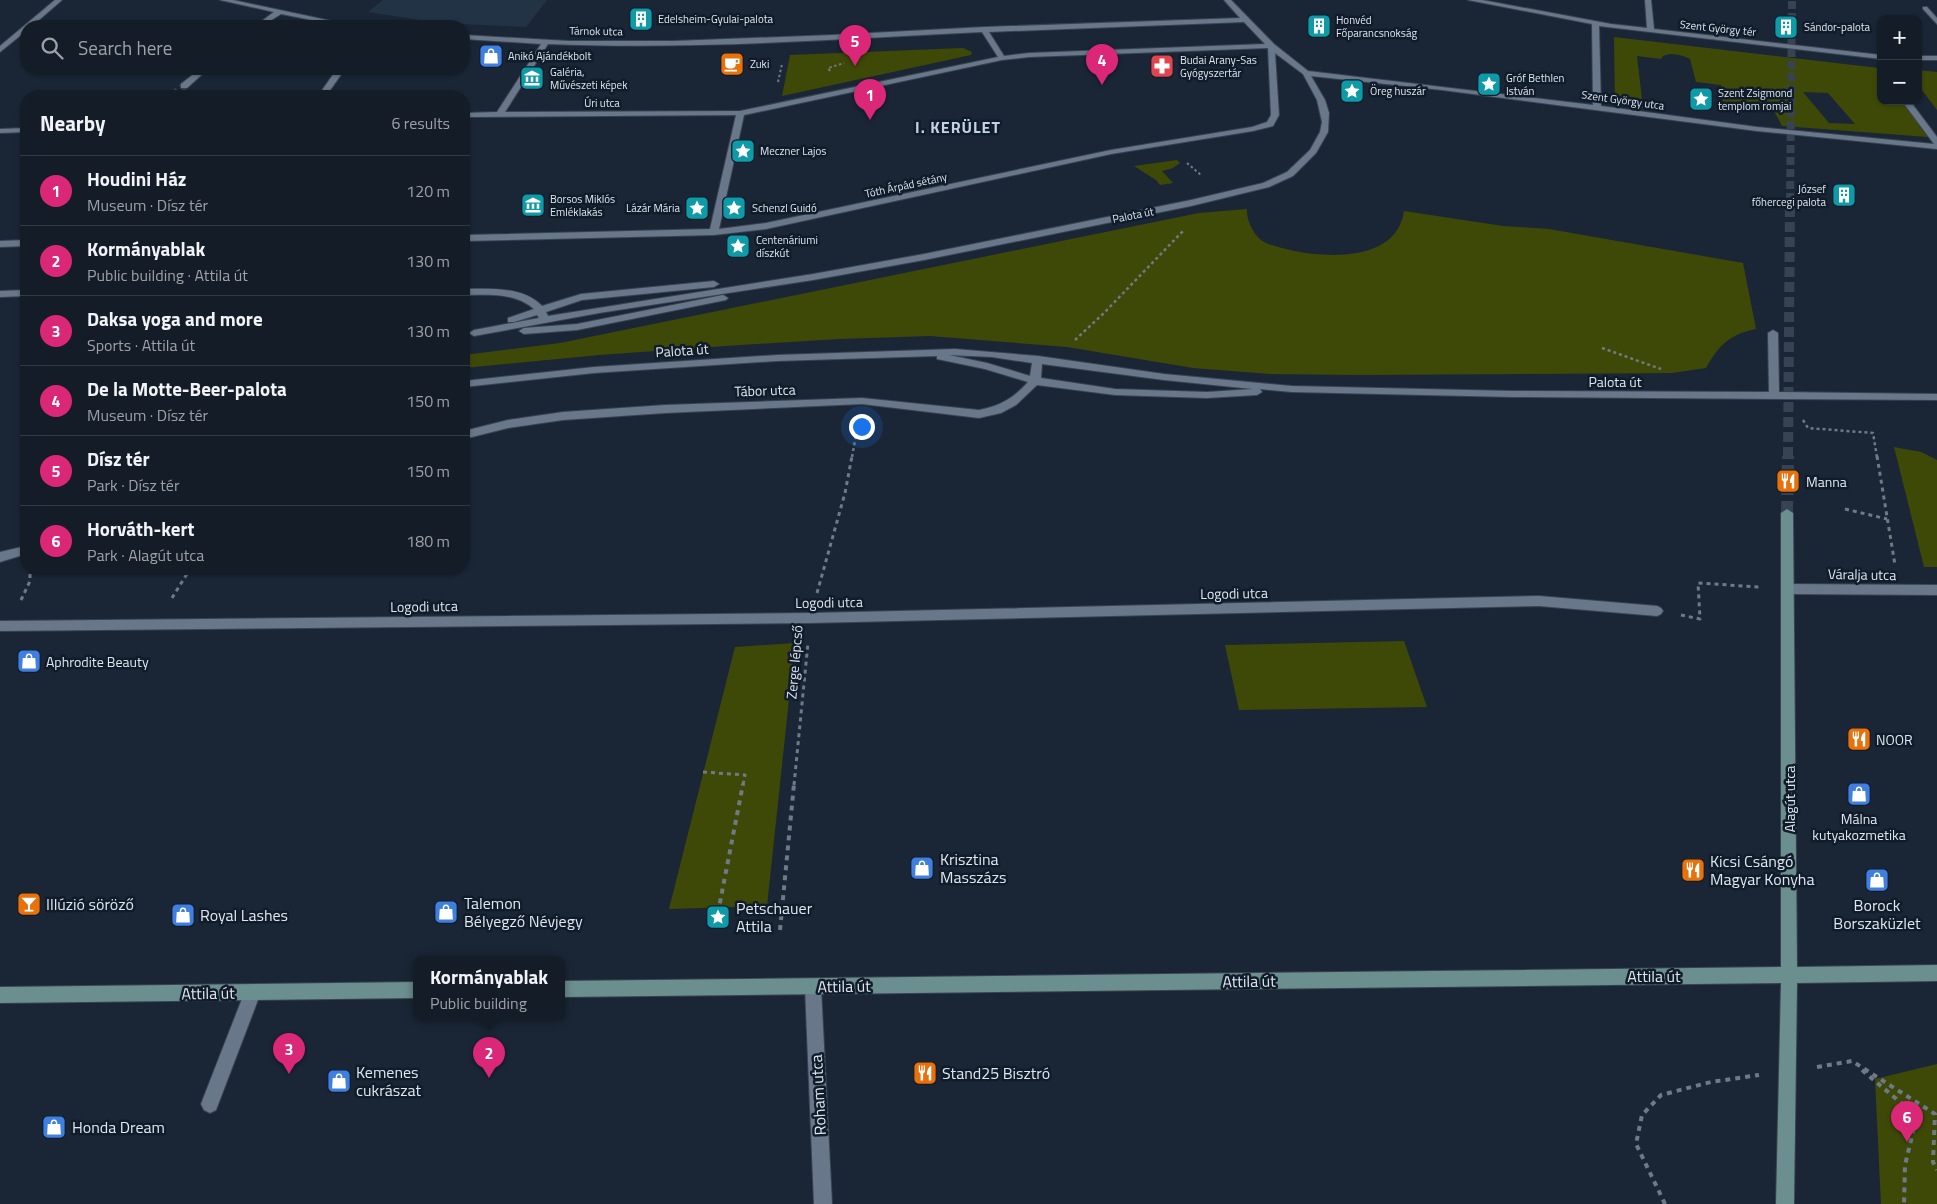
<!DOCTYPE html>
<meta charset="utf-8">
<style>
:root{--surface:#141c28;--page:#1d2530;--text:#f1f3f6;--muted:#9da1a8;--line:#333a45;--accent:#db2777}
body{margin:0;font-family:"Titillium Web",sans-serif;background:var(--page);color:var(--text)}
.controls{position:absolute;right:15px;top:15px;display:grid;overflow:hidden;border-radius:10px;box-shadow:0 1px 4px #0004}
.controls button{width:45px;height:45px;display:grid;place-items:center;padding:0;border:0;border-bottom:1px solid var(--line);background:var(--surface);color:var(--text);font:25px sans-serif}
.you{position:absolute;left:861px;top:426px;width:18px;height:18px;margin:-12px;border:4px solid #fff;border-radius:50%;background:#1a73e8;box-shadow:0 0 0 8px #1a73e833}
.badge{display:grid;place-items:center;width:32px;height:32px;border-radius:50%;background:var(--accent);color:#fff;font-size:16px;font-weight:700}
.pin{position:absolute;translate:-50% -41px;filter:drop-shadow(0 1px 2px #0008)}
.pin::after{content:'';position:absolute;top:26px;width:18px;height:15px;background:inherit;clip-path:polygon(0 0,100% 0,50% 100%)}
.popup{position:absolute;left:413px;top:956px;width:152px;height:65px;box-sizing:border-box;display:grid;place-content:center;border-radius:10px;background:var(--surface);filter:drop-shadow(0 1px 4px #0005);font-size:16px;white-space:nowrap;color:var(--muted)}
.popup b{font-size:19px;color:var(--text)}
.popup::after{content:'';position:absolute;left:50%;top:100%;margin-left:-10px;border:10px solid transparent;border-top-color:var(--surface)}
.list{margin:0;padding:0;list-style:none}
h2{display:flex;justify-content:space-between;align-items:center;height:65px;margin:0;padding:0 20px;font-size:21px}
h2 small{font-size:16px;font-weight:400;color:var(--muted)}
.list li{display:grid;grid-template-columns:32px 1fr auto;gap:15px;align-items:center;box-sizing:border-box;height:70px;padding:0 20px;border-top:1px solid var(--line)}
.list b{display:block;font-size:19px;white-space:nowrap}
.list p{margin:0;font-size:16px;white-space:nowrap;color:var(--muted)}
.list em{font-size:16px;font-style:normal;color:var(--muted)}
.icon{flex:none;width:28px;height:28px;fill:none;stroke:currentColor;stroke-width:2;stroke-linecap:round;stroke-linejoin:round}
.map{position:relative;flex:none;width:1937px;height:1204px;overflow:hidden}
.search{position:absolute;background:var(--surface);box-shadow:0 1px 4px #0004;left:20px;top:20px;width:450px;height:55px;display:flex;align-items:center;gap:12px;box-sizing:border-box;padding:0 18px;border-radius:20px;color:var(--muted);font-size:19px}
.panel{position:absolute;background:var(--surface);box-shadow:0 1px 4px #0004;left:20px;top:90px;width:450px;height:485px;border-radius:20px}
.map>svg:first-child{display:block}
.built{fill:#233346}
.green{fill:#3e4908;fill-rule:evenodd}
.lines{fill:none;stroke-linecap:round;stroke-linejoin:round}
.street-tunnel{stroke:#374352;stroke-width:8;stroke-dasharray:8 4;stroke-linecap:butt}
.secondary-tunnel-far2{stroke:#374352;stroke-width:8;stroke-dasharray:8 4;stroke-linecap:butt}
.secondary-tunnel-far1{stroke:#374352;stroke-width:10;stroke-dasharray:10 5;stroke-linecap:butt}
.secondary-tunnel{stroke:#374352;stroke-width:12;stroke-dasharray:12 6;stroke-linecap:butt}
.lane-casing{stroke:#394350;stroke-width:2}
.street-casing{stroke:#394350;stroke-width:2}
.secondary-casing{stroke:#394350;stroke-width:2}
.path-far3{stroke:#707a87;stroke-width:2;stroke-dasharray:2.5 2.5;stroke-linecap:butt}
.path-far2{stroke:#707a87;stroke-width:2.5;stroke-dasharray:3 3;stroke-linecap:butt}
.path-far1{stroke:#707a87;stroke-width:3;stroke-dasharray:4 4;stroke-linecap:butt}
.path{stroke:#707a87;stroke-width:4;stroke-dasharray:5 5;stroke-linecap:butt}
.lane{fill:#69778a;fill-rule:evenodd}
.street{fill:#69778a;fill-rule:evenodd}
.secondary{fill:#6b8e8e;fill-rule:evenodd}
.labels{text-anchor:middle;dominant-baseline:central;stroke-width:5;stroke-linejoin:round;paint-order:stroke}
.far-poi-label{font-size:11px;fill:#dee6f0;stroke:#111c2b;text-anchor:start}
.far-street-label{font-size:11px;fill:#dee6f0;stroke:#111c2b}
.street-label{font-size:14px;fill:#dee6f0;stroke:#111c2b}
.poi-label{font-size:14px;fill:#dee6f0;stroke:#111c2b;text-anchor:start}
.far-district-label{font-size:16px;font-weight:bold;letter-spacing:1px;fill:#c2d2e7;stroke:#111c2b}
.near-poi-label{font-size:16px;fill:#dee6f0;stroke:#111c2b;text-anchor:start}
.near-street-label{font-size:16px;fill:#dee6f0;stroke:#111c2b}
</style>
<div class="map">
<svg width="1937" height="1204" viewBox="0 0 1937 1204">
<rect width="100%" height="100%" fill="#1a2636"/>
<!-- built -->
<path class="built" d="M 383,0 L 547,0 L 526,27 L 439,23 L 368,12 Z"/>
<!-- green -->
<g class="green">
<path d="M 1614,37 L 1879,68 L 1881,71 L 1881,101 L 1903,101 L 1928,137 L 1782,126 L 1773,109 L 1736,107 L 1730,103 L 1723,103 L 1721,85 L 1696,82 L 1690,59 C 1681,55 1673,52 1663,56 L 1661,59 L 1637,56 L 1643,108 L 1615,105 ZM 1803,92 L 1828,93 L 1855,124 L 1829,123 Z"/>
<path d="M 963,48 L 972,52 L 971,55 L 782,96 L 790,55 Z"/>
<path d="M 1918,70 L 1937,72 L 1937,110 L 1918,85 Z"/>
<path d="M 1177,160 L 1180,163 L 1173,168 L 1162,171 L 1173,183 L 1160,185 L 1156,180 L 1134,166 Z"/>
<path d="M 1247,209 C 1246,219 1253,234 1261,240 C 1269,246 1283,248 1294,251 C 1330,258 1397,261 1404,211 L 1503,226 L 1549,229 L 1743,263 L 1756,329 C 1730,334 1719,345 1706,368 L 1672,373 L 1357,375 L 1270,374 L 1193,368 L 1067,347 L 930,336 L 839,339 L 740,345 L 599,355 L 464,368 L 464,355 L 560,343 L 1199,213 Z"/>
<path d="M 1894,447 L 1921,452 L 1937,460 L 1937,567 L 1924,567 Z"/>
<path d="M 1404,641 L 1427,707 L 1239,710 L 1225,645 Z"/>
<path d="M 795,643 L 767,906 L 669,909 L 735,647 Z"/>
<path d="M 1937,1064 L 1937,1204 L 1881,1204 L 1875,1079 Z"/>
</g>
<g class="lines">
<!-- street-tunnel -->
<path class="street-tunnel" d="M 172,96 L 184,86"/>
<!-- secondary-tunnel-far2 -->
<path class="secondary-tunnel-far2" d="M 1790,201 L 1792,0"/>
<!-- secondary-tunnel-far1 -->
<path class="secondary-tunnel-far1" d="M 1788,457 L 1790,199"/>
<!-- secondary-tunnel -->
<path class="secondary-tunnel" d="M 1787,513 L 1788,456"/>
<!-- lane casing -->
<g class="lane-casing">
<path id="lane" d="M 253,984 L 259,986 L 261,992 L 216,1110 L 210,1113 L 204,1110 L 201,1104 L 247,986 Z"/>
</g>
<!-- street casing -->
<g class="street-casing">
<g id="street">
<path d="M 55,0 L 62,0 L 32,26 L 26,26 L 26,31 L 0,52 L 0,46 Z"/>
<path d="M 220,0 L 233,0 L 355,26 L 342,26 L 281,14 L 262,26 L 255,26 L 274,12 Z"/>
<path d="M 1224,0 L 1231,0 L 1274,44 L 1308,71 L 1593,105 L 1592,24 L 1468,0 L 1482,0 L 1611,24 L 1647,28 L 1645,0 L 1651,0 L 1654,29 L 1881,55 L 1881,59 L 1599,26 L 1601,106 L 1757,127 L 1934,144 L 1902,101 L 1910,101 L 1937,137 L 1937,149 L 1757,131 L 1442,90 L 1311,76 L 1325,100 L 1329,113 L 1328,132 L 1316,153 L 1293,176 L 1269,187 L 1191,206 L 924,260 L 813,280 L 599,313 L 474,336 L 469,333 L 474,330 L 539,318 L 537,315 L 514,322 L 508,322 L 508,318 L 534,309 C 515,292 488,295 464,295 L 464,289 C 490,289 523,286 542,306 L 581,294 L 714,281 L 719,284 L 714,287 L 582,300 L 546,312 L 548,316 L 813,274 L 924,254 L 1191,200 L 1263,183 L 1287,172 L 1310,150 L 1320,132 L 1322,122 L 1317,100 L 1303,74 L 1275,53 L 1279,115 L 1273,126 L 1253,131 L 1111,154 L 766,229 L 714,235 L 464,241 L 464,235 L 710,229 L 736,115 L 464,117 L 464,113 L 497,112 L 541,44 L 464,39 L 464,35 L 569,41 L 674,41 L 832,35 L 984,27 L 1240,18 ZM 1244,22 L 1265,44 L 1029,53 L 1004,56 L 989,32 ZM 982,32 L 998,57 L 740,111 L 505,112 L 548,44 C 693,50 838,39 982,32 ZM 1268,48 L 1271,115 L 1267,122 L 1252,127 L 1111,150 L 766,223 L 719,229 L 744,115 L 1002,60 L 1029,57 Z"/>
<path d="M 1923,7 L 1927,7 L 1937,18 L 1937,24 L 1923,9 Z"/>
<rect x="1918" y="56" width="19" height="4"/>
<path d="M 200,69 L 208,69 L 187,88 L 181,88 L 181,84 Z"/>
<path d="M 337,69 L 345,69 L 326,96 L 318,96 Z"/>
<path d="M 26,128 L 26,132 L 0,133 L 0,129 Z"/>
<path d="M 26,240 L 26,246 L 0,247 L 0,241 Z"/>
<path d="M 26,290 L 26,296 L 0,297 L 0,291 Z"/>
<path d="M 723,295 L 728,298 L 726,300 L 577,330 L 524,334 L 519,331 L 524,328 L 577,324 Z"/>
<path d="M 1773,330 L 1778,333 L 1779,392 L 1937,394 L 1937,400 L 1512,397 L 1292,392 L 1260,389 L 1262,392 L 1257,395 L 1207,398 L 1115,395 L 1037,385 L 1016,405 L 1001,413 L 979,418 L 862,404 L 665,413 L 563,420 L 508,428 L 464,439 L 464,431 L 508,420 L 563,412 L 665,405 L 862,398 L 979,410 C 1000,406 1014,398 1028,382 L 985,369 L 937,359 L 937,356 L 777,361 L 594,373 L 464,387 L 464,381 L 594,367 L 777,355 L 955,349 L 1038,356 L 1164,374 L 1292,386 L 1512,391 L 1769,392 L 1768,333 ZM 949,355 L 992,357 L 1032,363 L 1030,376 L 987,363 ZM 1042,364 L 1164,380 L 1253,389 L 1207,392 L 1115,389 L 1041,378 Z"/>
<path d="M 26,546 L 26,554 L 0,562 L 0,552 Z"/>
<path d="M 1788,584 L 1937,585 L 1937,595 L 1788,594 L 1784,592 L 1782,589 L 1784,586 Z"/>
<path d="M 1539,596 L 1657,606 L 1661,608 L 1663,611 L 1661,614 L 1657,616 L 1539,606 L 810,623 L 0,631 L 0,621 L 810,613 Z"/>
<path d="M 813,979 L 819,981 L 821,987 L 832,1204 L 814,1204 L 805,987 L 807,981 Z"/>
</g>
</g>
<!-- secondary casing -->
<g class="secondary-casing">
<g id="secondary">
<path d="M 1787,509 L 1793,513 L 1797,967 L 1937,965 L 1937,981 L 1797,983 L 1794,1204 L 1776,1204 L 1781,983 L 562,997 L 562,981 L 1781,967 L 1781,513 Z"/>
<path d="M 416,982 L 416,998 L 0,1003 L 0,987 Z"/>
</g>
</g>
<!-- path-far3 -->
<g class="path-far3">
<path d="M 830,71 L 828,68 L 844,63"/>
<path d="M 778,82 L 782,64"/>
<path d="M 1187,163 L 1201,175"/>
</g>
<!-- path-far2 -->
<g class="path-far2">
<path d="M 1075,340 L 1104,313 L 1183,231"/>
<path d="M 1602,348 L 1661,369"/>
<path d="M 1803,420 L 1808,428 L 1873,433 L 1877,457"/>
<path d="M 852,457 L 858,424"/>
</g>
<!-- path-far1 -->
<g class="path-far1">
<path d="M 1877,456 L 1895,565"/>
<path d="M 1845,509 L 1887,519"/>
<path d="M 817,593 L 845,493 L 852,456"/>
<path d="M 172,598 L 190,569"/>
<path d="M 21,600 L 30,581 L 30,574"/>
<path d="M 1681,615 L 1700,619 L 1698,583 L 1759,587"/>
<path d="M 703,772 L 745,775 L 743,785"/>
<path d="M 794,785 L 808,643"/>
</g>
<!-- path -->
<g class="path">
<path d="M 716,923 L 743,784"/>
<path d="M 780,930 L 794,784"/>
<path d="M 1817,1067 L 1852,1061 L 1935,1114 L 1933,1162 L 1937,1170"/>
<path d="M 1862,1070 L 1907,1108 L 1913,1132 L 1905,1165 L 1904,1204"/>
<path d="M 1665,1204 L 1636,1144 L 1642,1115 L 1661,1095 L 1711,1082 L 1759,1075"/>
</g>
<!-- lane -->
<use href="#lane" class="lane"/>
<!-- street -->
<use href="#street" class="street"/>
<!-- secondary -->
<use href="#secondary" class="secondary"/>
</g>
<!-- icons -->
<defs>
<g id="building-square" transform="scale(1.25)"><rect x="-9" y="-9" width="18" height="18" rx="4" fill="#0f9aa8" stroke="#111c2b"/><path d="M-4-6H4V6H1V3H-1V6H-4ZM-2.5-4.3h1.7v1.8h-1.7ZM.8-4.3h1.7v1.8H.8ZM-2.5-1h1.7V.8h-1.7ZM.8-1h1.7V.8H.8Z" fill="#fff"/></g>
<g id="shop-square" transform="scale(1.25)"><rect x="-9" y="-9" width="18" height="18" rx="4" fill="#3f7fe0" stroke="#111c2b"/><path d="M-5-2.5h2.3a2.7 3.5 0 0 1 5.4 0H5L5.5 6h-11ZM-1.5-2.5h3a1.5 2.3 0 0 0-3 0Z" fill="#fff"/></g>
<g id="cafe-square" transform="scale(1.25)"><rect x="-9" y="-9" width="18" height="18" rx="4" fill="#e8710a" stroke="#111c2b"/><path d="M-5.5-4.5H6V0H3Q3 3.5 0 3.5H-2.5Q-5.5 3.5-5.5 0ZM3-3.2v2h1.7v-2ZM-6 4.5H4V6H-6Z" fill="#fff"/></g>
<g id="pharmacy-square" transform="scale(1.25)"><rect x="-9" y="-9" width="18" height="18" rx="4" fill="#e0444e" stroke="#111c2b"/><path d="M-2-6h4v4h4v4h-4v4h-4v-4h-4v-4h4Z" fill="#fff"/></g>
<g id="museum-square" transform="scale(1.25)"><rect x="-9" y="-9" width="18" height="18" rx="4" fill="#0f9aa8" stroke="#111c2b"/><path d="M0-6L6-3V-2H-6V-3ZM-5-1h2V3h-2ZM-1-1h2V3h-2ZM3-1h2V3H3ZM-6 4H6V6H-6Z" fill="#fff"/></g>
<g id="sight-square" transform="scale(1.25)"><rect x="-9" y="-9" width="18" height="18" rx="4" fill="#0f9aa8" stroke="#111c2b"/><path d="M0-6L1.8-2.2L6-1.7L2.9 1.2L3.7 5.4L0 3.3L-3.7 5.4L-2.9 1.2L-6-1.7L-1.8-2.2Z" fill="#fff"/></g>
<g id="restaurant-square" transform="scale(1.25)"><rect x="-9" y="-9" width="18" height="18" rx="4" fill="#e8710a" stroke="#111c2b"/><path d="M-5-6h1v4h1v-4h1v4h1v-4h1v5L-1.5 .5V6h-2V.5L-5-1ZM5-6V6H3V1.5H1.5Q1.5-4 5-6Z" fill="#fff"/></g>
<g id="bar-square" transform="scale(1.25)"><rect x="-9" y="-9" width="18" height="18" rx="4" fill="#e8710a" stroke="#111c2b"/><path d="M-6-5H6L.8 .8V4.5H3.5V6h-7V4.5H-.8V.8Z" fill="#fff"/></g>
</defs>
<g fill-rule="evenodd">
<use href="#building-square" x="641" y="19"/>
<use href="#building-square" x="1319" y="26"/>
<use href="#building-square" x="1786" y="27"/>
<use href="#shop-square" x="491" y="56"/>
<use href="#cafe-square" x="732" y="64"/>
<use href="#pharmacy-square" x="1162" y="66"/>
<use href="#museum-square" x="532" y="78"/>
<use href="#sight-square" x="1489" y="84"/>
<use href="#sight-square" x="1352" y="91"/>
<use href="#sight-square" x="1701" y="99"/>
<use href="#sight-square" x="743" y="151"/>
<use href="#building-square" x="1844" y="195"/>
<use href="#museum-square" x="533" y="205"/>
<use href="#sight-square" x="697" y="208"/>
<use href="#sight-square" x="734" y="208"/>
<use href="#sight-square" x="738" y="246"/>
<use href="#restaurant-square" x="1788" y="481"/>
<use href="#shop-square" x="29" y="661"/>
<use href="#restaurant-square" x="1859" y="739"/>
<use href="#shop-square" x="1859" y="794"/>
<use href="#shop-square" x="922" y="868"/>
<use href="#restaurant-square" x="1693" y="870"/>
<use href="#shop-square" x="1877" y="880"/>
<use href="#bar-square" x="29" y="904"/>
<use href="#shop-square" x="446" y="912"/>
<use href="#shop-square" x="183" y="915"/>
<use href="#sight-square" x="718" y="917"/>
<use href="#restaurant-square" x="925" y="1073"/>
<use href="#shop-square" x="339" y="1081"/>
<use href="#shop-square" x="54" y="1127"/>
</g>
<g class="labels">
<!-- far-poi labels -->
<g class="far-poi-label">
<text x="658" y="19">Edelsheim-Gyulai-palota</text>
<text x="1336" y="20">Honvéd<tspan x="1336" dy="13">Főparancsnokság</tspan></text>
<text x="1804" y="27">Sándor-palota</text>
<text x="508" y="56">Anikó Ajándékbolt</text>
<text x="1180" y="60">Budai Arany-Sas<tspan x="1180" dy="13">Gyógyszertár</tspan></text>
<text x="750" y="64">Zuki</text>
<text x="550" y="72">Galéria,<tspan x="550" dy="13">Művészeti képek</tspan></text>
<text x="1506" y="78">Gróf Bethlen<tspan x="1506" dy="13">István</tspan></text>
<text x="1370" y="91">Öreg huszár</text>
<text x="1718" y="93">Szent Zsigmond<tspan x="1718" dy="13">templom romjai</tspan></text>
<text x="760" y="151">Meczner Lajos</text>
<text x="1826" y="189" text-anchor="end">József<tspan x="1826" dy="13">főhercegi palota</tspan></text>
<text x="550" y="199">Borsos Miklós<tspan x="550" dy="13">Emléklakás</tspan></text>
<text x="680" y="208" text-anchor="end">Lázár Mária</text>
<text x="752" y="208">Schenzl Guidó</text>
<text x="756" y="240">Centenáriumi<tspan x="756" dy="13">díszkút</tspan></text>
</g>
<!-- far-street labels -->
<g class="far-street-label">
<text transform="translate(1718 28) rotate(6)">Szent György tér</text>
<text transform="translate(596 31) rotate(1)">Tárnok utca</text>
<text transform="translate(1623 100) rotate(8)">Szent György utca</text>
<text x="602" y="103">Úri utca</text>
<text transform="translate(906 185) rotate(-12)">Tóth Árpád sétány</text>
<text transform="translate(1133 215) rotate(-11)">Palota út</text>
</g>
<!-- street labels -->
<g class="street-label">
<text transform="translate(682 350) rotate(-4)">Palota út</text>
<text x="1615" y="381">Palota út</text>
<text transform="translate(765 390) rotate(-2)">Tábor utca</text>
<text transform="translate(1862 574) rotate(1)">Váralja utca</text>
<text transform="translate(1234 593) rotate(-1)">Logodi utca</text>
<text transform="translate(829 602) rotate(-1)">Logodi utca</text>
<text transform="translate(424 606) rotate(-1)">Logodi utca</text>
<text transform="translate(794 662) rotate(-85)">Zerge lépcső</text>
<text transform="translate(1789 799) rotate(-90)">Alagút utca</text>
</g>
<!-- poi labels -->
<g class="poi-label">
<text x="1806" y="481">Manna</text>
<text x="46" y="661">Aphrodite Beauty</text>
<text x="1876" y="739">NOOR</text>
<text x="1859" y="818" text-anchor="middle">Málna<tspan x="1859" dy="16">kutyakozmetika</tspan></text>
</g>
<!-- far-district labels -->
<g class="far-district-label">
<text x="958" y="127">I. KERÜLET</text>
</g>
<!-- near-poi labels -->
<g class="near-poi-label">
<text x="940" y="859">Krisztina<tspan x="940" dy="18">Masszázs</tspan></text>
<text x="1710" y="861">Kicsi Csángó<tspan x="1710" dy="18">Magyar Konyha</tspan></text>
<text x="464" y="903">Talemon<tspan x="464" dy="18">Bélyegző Névjegy</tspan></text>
<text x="46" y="904">Illúzió söröző</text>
<text x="1877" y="905" text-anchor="middle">Borock<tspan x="1877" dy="18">Borszaküzlet</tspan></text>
<text x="736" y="908">Petschauer<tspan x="736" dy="18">Attila</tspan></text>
<text x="200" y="915">Royal Lashes</text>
<text x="356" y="1072">Kemenes<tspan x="356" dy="18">cukrászat</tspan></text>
<text x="942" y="1073">Stand25 Bisztró</text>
<text x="72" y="1127">Honda Dream</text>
</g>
<!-- near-street labels -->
<g class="near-street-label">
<text x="1654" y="976">Attila út</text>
<text transform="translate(1249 981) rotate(-1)">Attila út</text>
<text transform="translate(844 986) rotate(-1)">Attila út</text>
<text transform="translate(208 993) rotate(-1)">Attila út</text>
<text transform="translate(818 1095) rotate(-93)">Roham utca</text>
</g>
</g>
</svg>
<div class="controls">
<button>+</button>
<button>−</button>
</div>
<div class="you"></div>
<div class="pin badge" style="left:870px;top:120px">1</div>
<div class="pin badge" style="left:489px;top:1078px">2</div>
<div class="popup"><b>Kormányablak</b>Public building</div>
<div class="pin badge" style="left:289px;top:1074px">3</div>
<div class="pin badge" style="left:1102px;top:85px">4</div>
<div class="pin badge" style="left:855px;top:66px">5</div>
<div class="pin badge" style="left:1907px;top:1142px">6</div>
<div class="search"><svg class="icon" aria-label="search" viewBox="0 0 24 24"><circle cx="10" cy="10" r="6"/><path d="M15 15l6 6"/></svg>Search here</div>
<section class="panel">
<h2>Nearby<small>6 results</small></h2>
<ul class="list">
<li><span class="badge">1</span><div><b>Houdini Ház</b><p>Museum · Dísz tér</p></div><em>120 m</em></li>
<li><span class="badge">2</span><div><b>Kormányablak</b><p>Public building · Attila út</p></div><em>130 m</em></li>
<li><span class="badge">3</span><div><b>Daksa yoga and more</b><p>Sports · Attila út</p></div><em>130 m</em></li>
<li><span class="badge">4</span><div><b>De la Motte-Beer-palota</b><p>Museum · Dísz tér</p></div><em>150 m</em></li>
<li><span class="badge">5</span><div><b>Dísz tér</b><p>Park · Dísz tér</p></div><em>150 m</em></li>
<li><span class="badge">6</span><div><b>Horváth-kert</b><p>Park · Alagút utca</p></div><em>180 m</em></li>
</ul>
</section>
</div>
